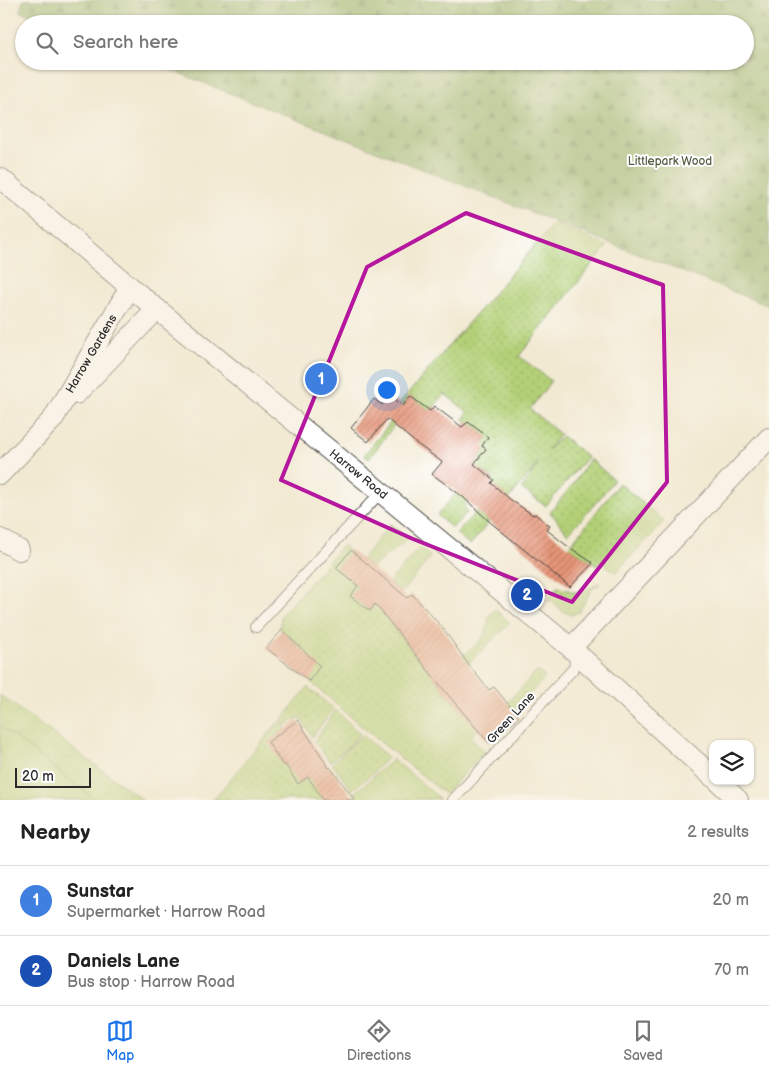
<!DOCTYPE html>
<meta charset="utf-8">
<style>
:root{--surface:#fff;--page:#f6f6f6;--text:#222;--muted:#767676;--line:#e0e0e0;--accent:#1a73e8}
body{margin:0;font-family:"Balsamiq Sans",sans-serif;background:var(--page);color:var(--text)}
.controls{position:absolute;right:15px;bottom:15px;display:grid;overflow:hidden;border-radius:10px;box-shadow:0 1px 4px #0004}
.controls button{width:45px;height:45px;display:grid;place-items:center;padding:0;border:0;border-bottom:1px solid var(--line);background:var(--surface);color:var(--text);font:25px sans-serif}
.scale{position:absolute;left:15px;bottom:12px;width:76px;box-sizing:border-box;padding-left:5px;border:2px solid #2b2b2b;border-top:0;font-size:14px;line-height:18px;white-space:nowrap;color:#2b2b2b;-webkit-text-stroke:4px #fff;paint-order:stroke}
.you{position:absolute;left:386px;top:389px;width:18px;height:18px;margin:-12px;border:4px solid #fff;border-radius:50%;background:#1a73e8;box-shadow:0 0 0 8px #1a73e833}
.badge{display:grid;place-items:center;width:32px;height:32px;border-radius:50%;background:var(--accent);color:#fff;font-size:16px;font-weight:700}
.pin{position:absolute;translate:-50% -50%;border:2px solid #fff;box-shadow:0 1px 5px #0006}
.list{margin:0;padding:0;list-style:none}
h2{display:flex;justify-content:space-between;align-items:center;height:65px;margin:0;padding:0 20px;font-size:21px}
h2 small{font-size:16px;font-weight:400;color:var(--muted)}
.list li{display:grid;grid-template-columns:32px 1fr auto;gap:15px;align-items:center;box-sizing:border-box;height:70px;padding:0 20px;border-top:1px solid var(--line)}
.list b{display:block;font-size:19px;white-space:nowrap}
.list p{margin:0;font-size:16px;white-space:nowrap;color:var(--muted)}
.list em{font-size:16px;font-style:normal;color:var(--muted)}
.icon{flex:none;width:28px;height:28px;fill:none;stroke:currentColor;stroke-width:2;stroke-linecap:round;stroke-linejoin:round}
.map{position:relative;flex:none;width:769px;height:800px;overflow:hidden}
.search{position:absolute;background:var(--surface);box-shadow:0 1px 4px #0004;left:15px;right:15px;top:15px;height:55px;display:flex;align-items:center;gap:12px;box-sizing:border-box;padding:0 18px;border-radius:28px;color:var(--muted);font-size:19px}
.sheet{height:205px;background:var(--surface)}
nav{display:flex;justify-content:space-around;align-items:center;box-sizing:border-box;height:70px;border-top:1px solid var(--line);background:var(--surface);font-size:14px;color:var(--muted)}
nav a{display:grid;justify-items:center;gap:2px}
nav .on{color:var(--accent)}
.map>svg:first-child{display:block}
.forest{fill:url(#forest-firs);stroke:#5c6e4a}
.park{fill:url(#park-crowns);stroke:#6f7e51}
.garden{fill:url(#garden-dots);stroke:#6f7e51}
.pitch{fill:#b3d077;stroke:#6f7e51}
.building{fill:url(#building-hatch)}
.lines{fill:none;stroke-linecap:round;stroke-linejoin:round}
.service-casing{stroke:#494844;stroke-width:12}
.minor-casing{stroke:#494844;stroke-width:22}
.service{stroke:#fff;stroke-width:10}
.minor{stroke:#fff;stroke-width:20}
.marked{fill:none;stroke:#b5179e;stroke-width:4;stroke-linejoin:round}
.labels{text-anchor:middle;dominant-baseline:central;stroke-width:4;stroke-linejoin:round;paint-order:stroke}
.park-label{font-size:12px;fill:#545d42;stroke:#fff}
.street-label{font-size:12px;fill:#2b2b2b;stroke:#fff}
</style>
<div class="map">
<svg width="769" height="800" viewBox="0 0 769 800">
<defs>
<pattern id="forest-firs" width="22" height="20" patternUnits="userSpaceOnUse" patternTransform="scale(1.25)"><rect width="22" height="20" fill="#8eb268"/><path d="M5 1l3.5 6h-7zM16 11l3.5 6h-7z" fill="#749156"/></pattern>
<pattern id="park-crowns" width="20" height="18" patternUnits="userSpaceOnUse" patternTransform="scale(1.25)"><rect width="20" height="18" fill="#b3d077"/><path d="M2 6a3 3 0 1 1 6 0M12 15a3 3 0 1 1 6 0" fill="none" stroke="#9ab367"/></pattern>
<pattern id="garden-dots" width="8" height="8" patternUnits="userSpaceOnUse" patternTransform="scale(1.25)"><rect width="8" height="8" fill="#b3d077"/><path d="M2 2h.1M6 6h.1" fill="none" stroke="#9ab367" stroke-width="1.8" stroke-linecap="round"/></pattern>
<pattern id="building-hatch" width="6" height="6" patternUnits="userSpaceOnUse" patternTransform="scale(1.25)"><rect width="6" height="6" fill="#e79578"/><path d="M-1 1l2-2M0 6l6-6M5 7l2-2" fill="none" stroke="#bb7a63"/></pattern>
</defs>
<rect width="100%" height="100%" fill="#fff"/>
<filter id="ink" filterUnits="userSpaceOnUse"><feTurbulence type="fractalNoise" baseFrequency=".02" numOctaves="2"/><feDisplacementMap in="SourceGraphic" scale="10" xChannelSelector="R" yChannelSelector="G"/><feConvolveMatrix kernelMatrix="1 2 1 2 8 2 1 2 1" color-interpolation-filters="sRGB"/></filter>
<filter id="wash" filterUnits="userSpaceOnUse"><feTurbulence type="fractalNoise" baseFrequency=".0096" numOctaves="4" result="noise"/><feDisplacementMap in="SourceGraphic" scale="20" xChannelSelector="R" yChannelSelector="G"/><feGaussianBlur stdDeviation="1.12" result="paint"/><feColorMatrix in="noise" values="0 0 0 0 0 0 0 0 0 0 0 0 0 0 0 0 0 1.4 0 .05"/><feComposite in="paint" operator="in"/></filter>
<g filter="url(#wash)">
<rect width="100%" height="100%" fill="#f2e9d2"/>
<!-- forest -->
<path class="forest" d="M 23,0 L 769,0 L 769,306 L 148,61 L 745,61 L 745,24 L 52,24 L 20,11 Z"/>
<!-- park -->
<path class="park" d="M 0,695 L 143,800 L 0,800 Z"/>
<!-- garden -->
<g class="garden">
<path d="M 554,223 L 607,246 L 519,356 L 551,381 L 530,409 L 560,434 L 547,451 L 562,436 L 587,457 L 546,506 L 522,489 L 539,461 L 509,499 L 490,484 L 494,479 L 483,471 L 473,483 L 480,488 L 464,506 L 467,513 L 452,528 L 437,515 L 469,478 L 465,475 L 486,450 L 482,446 L 488,437 L 463,419 L 468,412 L 445,394 L 430,411 L 411,396 L 403,406 L 400,403 Z"/>
<path d="M 391,422 L 394,425 L 369,459 L 364,455 Z"/>
<path d="M 590,459 L 614,480 L 599,499 L 568,534 L 550,512 L 574,483 Z"/>
<path d="M 619,483 L 664,521 C 649,539 631,555 616,573 L 601,561 L 597,566 L 569,547 Z"/>
<path d="M 477,511 L 489,522 L 470,545 L 456,533 Z"/>
<path d="M 390,524 L 408,539 L 372,567 L 362,559 Z"/>
<path d="M 343,545 L 350,551 L 336,568 L 358,587 L 353,598 L 370,611 L 377,602 L 391,624 L 404,640 L 415,632 L 425,666 L 442,688 L 453,683 L 444,691 L 462,711 L 481,727 L 470,736 L 481,749 L 485,752 L 445,794 L 367,731 L 312,683 L 286,664 L 301,648 L 280,630 L 281,615 Z"/>
<path d="M 420,547 L 431,557 L 401,593 L 389,582 Z"/>
<path d="M 599,583 L 600,584 L 592,589 L 579,612 L 572,615 L 564,612 L 551,600 L 547,602 L 557,587 L 576,592 L 585,591 Z"/>
<path d="M 495,609 L 510,623 L 468,664 L 462,656 C 475,646 490,636 488,618 Z"/>
<path d="M 537,671 L 545,677 L 518,707 L 516,713 L 507,703 Z"/>
<path d="M 308,687 L 334,709 L 312,737 L 300,717 L 285,726 L 281,721 Z"/>
<path d="M 336,710 L 360,734 L 348,747 L 330,762 L 314,741 Z"/>
<path d="M 279,721 L 286,729 L 277,735 L 283,765 L 293,758 L 299,783 L 308,777 L 325,800 L 213,800 Z"/>
<path d="M 362,735 L 388,757 L 374,772 L 352,790 L 332,764 Z"/>
<path d="M 393,759 L 440,799 L 358,800 L 353,794 Z"/>
</g>
<!-- pitch -->
<path class="pitch" d="M 0,726 L 96,800 L 0,800 Z"/>
<g id="blocks">
<!-- building -->
<g class="building">
<path d="M 389,394 L 403,406 L 410,396 L 430,411 L 434,406 L 462,427 L 468,422 L 488,437 L 482,446 L 486,449 L 474,464 L 494,480 L 491,483 L 511,500 L 533,515 L 535,514 L 550,526 L 547,530 L 566,545 L 593,563 L 570,587 L 490,522 L 463,497 L 432,474 L 442,462 L 417,444 L 387,419 L 368,442 L 351,428 L 374,399 L 382,405 Z"/>
<path d="M 351,550 L 407,598 L 412,594 L 442,627 L 471,668 L 489,690 L 494,687 L 519,717 L 489,743 L 444,690 L 375,604 L 370,611 L 350,596 L 358,586 L 336,568 Z"/>
<path d="M 282,630 L 320,666 L 309,681 L 266,648 Z"/>
<path d="M 298,720 L 329,768 L 330,767 L 355,800 L 323,800 L 308,777 L 298,784 L 285,764 L 283,766 L 268,742 Z"/>
</g>
</g>
</g>
<g filter="url(#ink)">
<use href="#blocks" fill-opacity="0" stroke="#494844" stroke-width="1"/>
<g class="lines">
<!-- service casing -->
<g class="service-casing">
<g id="service">
<path d="M 256,627 L 380,493"/>
<path d="M 453,800 L 574,668 L 575,662 L 572,651"/>
</g>
</g>
<!-- minor casing -->
<g class="minor-casing">
<g id="minor">
<path id="s1" d="M 0,178 L 130,287 L 571,648 L 713,777"/>
<path d="M 76,394 L 157,309"/>
<path id="s2" d="M 0,474 L 53,419 L 130,287"/>
<path d="M 0,539 L 19,550"/>
<path d="M 571,648 L 769,438"/>
<path d="M 718,781 L 738,800"/>
</g>
</g>
<!-- service -->
<use href="#service" class="service"/>
<!-- minor -->
<use href="#minor" class="minor"/>
</g>
</g>
<!-- marked area -->
<path d="M0 0H769V800H0ZM 466,213 L 663,285 L 667,482 L 572,602 L 413,539 L 281,480 L 367,267 Z" fill="#f2e9d2" fill-opacity=".55" fill-rule="evenodd"/>
<path class="marked" d="M 466,213 L 663,285 L 667,482 L 572,602 L 413,539 L 281,480 L 367,267 Z"/>
<g class="labels">
<!-- park labels -->
<g class="park-label">
<text x="670" y="161">Littlepark Wood</text>
</g>
<!-- street labels -->
<g class="street-label">
<text stroke="none"><textPath href="#s2" startOffset="152">Harrow Gardens</textPath></text>
<text stroke="none"><textPath href="#s1" startOffset="465">Harrow Road</textPath></text>
<text transform="translate(511 718) rotate(-48)">Green Lane</text>
</g>
</g>
</svg>
<div class="controls">
<button><svg class="icon" aria-label="layers" viewBox="0 0 24 24"><path d="M12 4l9 5-9 5-9-5zM3 14l9 5 9-5"/></svg></button>
</div>
<div class="scale">20 m</div>
<div class="you"></div>
<div class="pin badge" style="left:321px;top:379px;background:#3f7fe0">1</div>
<div class="pin badge" style="left:527px;top:595px;background:#1a4fb4">2</div>
<div class="search"><svg class="icon" aria-label="search" viewBox="0 0 24 24"><circle cx="10" cy="10" r="6"/><path d="M15 15l6 6"/></svg>Search here</div>
</div>
<section class="sheet">
<h2>Nearby<small>2 results</small></h2>
<ul class="list">
<li><span class="badge" style="background:#3f7fe0">1</span><div><b>Sunstar</b><p>Supermarket · Harrow Road</p></div><em>20 m</em></li>
<li><span class="badge" style="background:#1a4fb4">2</span><div><b>Daniels Lane</b><p>Bus stop · Harrow Road</p></div><em>70 m</em></li>
</ul>
</section>
<nav>
<a class="on"><svg class="icon" aria-label="map" viewBox="0 0 24 24"><path d="M3 6l6-2 6 2 6-2v14l-6 2-6-2-6 2zM9 4v14M15 6v14"/></svg>Map</a>
<a><svg class="icon" aria-label="directions" viewBox="0 0 24 24"><path d="M12 3l9 9-9 9-9-9zM9 14v-3h6M13 9l2 2-2 2"/></svg>Directions</a>
<a><svg class="icon" aria-label="saved" viewBox="0 0 24 24"><path d="M7 4h10v16l-5-4-5 4z"/></svg>Saved</a>
</nav>
